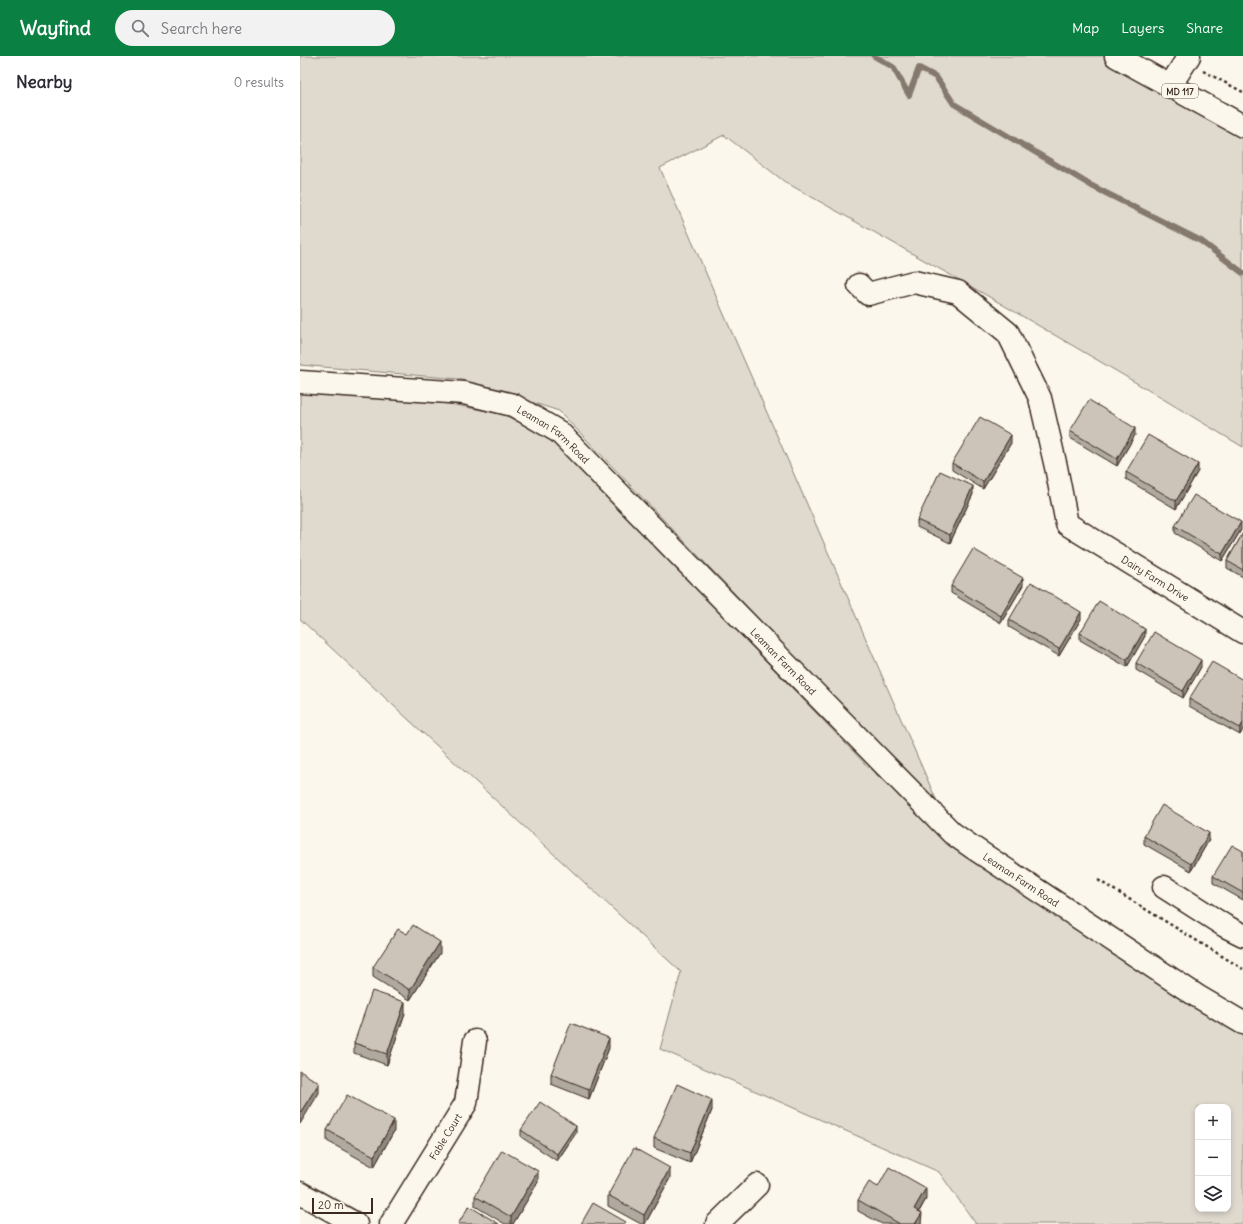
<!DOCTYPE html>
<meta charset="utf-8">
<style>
:root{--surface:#fff;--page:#f2f2f3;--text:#2b2b33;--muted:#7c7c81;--line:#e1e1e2;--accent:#0b8043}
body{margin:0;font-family:Delius,sans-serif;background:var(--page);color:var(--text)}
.controls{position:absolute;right:12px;bottom:12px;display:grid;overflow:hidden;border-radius:8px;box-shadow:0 2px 6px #0003}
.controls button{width:36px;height:36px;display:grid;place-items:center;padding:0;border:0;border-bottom:1px solid var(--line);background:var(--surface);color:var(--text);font:20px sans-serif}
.scale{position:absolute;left:12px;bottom:10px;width:61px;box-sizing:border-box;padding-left:4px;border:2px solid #3b2a1e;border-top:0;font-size:11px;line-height:14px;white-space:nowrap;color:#3b2a1e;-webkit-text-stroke:3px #fbf7ec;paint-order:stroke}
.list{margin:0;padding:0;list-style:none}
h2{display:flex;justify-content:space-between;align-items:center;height:52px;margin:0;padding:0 16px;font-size:17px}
h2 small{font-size:13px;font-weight:400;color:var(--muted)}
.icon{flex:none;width:22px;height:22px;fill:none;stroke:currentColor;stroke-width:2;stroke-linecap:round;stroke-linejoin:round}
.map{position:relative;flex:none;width:943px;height:1168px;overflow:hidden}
header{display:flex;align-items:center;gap:24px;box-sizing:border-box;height:56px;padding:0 20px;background:var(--accent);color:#fff}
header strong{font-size:19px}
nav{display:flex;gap:22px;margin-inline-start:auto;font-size:14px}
.search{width:280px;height:36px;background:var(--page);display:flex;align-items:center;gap:10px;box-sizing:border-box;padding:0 14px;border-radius:22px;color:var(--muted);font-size:15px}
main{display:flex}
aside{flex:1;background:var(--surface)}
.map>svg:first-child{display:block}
.green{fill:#dfd9ce;stroke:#8d8276;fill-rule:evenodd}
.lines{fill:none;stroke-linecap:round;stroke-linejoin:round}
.stream{stroke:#85796d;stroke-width:6}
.minor-casing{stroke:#3b2a1e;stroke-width:25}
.major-casing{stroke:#3b2a1e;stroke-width:25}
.path{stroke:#3b2a1e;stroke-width:2.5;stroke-dasharray:3 3;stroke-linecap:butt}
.minor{stroke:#fbf7ec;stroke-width:22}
.major{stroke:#fbf7ec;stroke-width:22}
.wall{fill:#afa99f;stroke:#3b2a1e}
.shaded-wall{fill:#8f8982;stroke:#3b2a1e}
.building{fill:#ccc4b9;stroke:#3b2a1e}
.labels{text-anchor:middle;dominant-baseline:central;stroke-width:3;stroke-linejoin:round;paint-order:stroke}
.shield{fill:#fbf7ec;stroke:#75685c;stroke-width:1}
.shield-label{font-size:9px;font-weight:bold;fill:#3b2a1e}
.street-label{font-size:10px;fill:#3b2a1e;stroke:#fbf7ec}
</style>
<header>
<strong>Wayfind</strong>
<div class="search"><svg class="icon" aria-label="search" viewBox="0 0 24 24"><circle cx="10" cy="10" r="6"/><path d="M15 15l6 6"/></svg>Search here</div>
<nav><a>Map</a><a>Layers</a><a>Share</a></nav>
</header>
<main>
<aside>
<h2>Nearby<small>0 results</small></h2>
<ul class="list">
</ul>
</aside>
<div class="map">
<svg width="943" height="1168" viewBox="0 0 943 1168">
<rect width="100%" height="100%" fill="#fbf7ec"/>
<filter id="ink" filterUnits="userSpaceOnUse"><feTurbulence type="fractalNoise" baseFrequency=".025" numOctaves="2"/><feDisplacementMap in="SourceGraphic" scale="8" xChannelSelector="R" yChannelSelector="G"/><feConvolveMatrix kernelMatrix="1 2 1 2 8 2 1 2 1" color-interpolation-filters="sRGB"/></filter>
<g filter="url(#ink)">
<!-- green -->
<g class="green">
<path d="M 0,0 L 816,0 L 943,70 L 943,391 L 823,319 L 686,239 L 485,126 L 424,79 L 360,112 L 639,750 L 259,355 L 159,323 L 0,309 Z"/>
<path d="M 0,332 L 150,348 L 202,358 L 251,381 L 569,712 L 663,797 L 943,966 L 943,1168 L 676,1168 L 639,1116 L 360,993 L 381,916 L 0,563 ZM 898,1051 L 928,1051 L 928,1153 L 898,1153 Z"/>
</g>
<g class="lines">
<!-- stream -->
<path class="stream" d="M 574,0 L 593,11 L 609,39 L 619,12 L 636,21 L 654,48 L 792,130 L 901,185 L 943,217"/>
<!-- minor casing -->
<g class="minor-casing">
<g id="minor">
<path d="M 870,30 L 889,0"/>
<path id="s1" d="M 559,229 L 568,238 L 614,226 L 658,236 L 708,277 L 740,342 L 756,411 L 767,468 L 943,576"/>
<path id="s2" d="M 0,326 L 164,337 L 213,349 L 259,376 L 582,706 L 652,777 L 672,791 L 897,940 L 943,967"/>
<path d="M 864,831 L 925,870 L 943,879"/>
<path d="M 0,1137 L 56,1168"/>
<path id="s3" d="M 91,1168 L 166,1047 L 175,985"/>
<path d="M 417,1168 L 457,1129"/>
</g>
</g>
<!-- major casing -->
<g class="major-casing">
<path id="major" d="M 816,0 L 943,70"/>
</g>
<!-- path -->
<g class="path">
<path d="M 903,15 L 943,36"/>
<path d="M 798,824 L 943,913"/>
</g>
<!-- minor -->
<use href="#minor" class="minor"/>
<!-- major -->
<use href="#major" class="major"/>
</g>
<!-- wall -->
<g class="wall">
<path d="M 770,375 L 835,379 L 817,410 L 770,382 Z"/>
<path d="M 711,387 L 683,433 L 652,414 L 652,407 Z"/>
<path d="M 898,415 L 876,453 L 826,423 L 826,416 Z"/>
<path d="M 673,438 L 650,487 L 617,471 L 617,464 Z"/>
<path d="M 875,470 L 941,474 L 922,505 L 875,477 Z"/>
<path d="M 943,477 L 943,521 L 927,512 L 927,505 Z"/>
<path d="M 723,529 L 701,567 L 651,537 L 651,530 Z"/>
<path d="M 781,563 L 759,600 L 709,571 L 709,564 Z"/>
<path d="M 780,577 L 845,580 L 827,611 L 780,584 Z"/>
<path d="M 836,607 L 901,611 L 883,642 L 836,614 Z"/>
<path d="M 943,624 L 940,679 L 889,650 L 889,643 Z"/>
<path d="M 844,780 L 909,784 L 891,815 L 844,788 Z"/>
<path d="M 943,795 L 943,844 L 913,827 L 913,820 Z"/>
<path d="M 107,878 L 140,897 L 110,944 L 73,921 L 73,911 Z"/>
<path d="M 105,957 L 87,1009 L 54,997 L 54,987 Z"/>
<path d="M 309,992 L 289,1043 L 251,1028 L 251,1018 Z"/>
<path d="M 412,1054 L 390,1107 L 354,1092 L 354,1082 Z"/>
<path d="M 27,1074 L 94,1075 L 74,1111 L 27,1085 Z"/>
<path d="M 221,1074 L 276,1077 L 257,1105 L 221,1081 Z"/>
<path d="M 370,1122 L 345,1168 L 341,1168 L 308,1150 L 308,1139 Z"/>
<path d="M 238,1126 L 213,1168 L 205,1168 L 175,1150 L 175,1140 Z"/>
<path d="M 578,1131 L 626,1143 L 619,1156 L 621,1168 L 582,1168 L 558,1155 L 558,1144 Z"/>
</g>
<!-- shaded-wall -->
<g class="shaded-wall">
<path d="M 835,372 L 835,379 L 817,410 L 817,403 Z"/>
<path d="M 711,379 L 711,387 L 683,433 L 683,426 Z"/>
<path d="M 898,408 L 898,415 L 876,453 L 876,445 Z"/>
<path d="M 673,430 L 673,438 L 650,487 L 650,479 Z"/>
<path d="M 941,466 L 941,474 L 922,505 L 922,498 Z"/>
<path d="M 723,522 L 723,529 L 701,567 L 701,560 Z"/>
<path d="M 781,556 L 781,563 L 759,600 L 759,593 Z"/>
<path d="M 845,573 L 845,580 L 827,611 L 827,604 Z"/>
<path d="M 901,604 L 901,611 L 883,642 L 883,635 Z"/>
<path d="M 943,667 L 943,674 L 940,679 L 940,672 Z"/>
<path d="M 909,777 L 909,784 L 891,815 L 891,808 Z"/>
<path d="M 140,886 L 140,897 L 110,944 L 110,934 Z"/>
<path d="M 105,946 L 105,957 L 87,1009 L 87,998 Z"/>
<path d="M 309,982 L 309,992 L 289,1043 L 289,1033 Z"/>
<path d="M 19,1027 L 19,1037 L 0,1068 L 0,1057 Z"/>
<path d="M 412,1044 L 412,1054 L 390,1107 L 390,1097 Z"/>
<path d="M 94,1064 L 94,1075 L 74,1111 L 74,1100 Z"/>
<path d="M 276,1070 L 276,1077 L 257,1105 L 257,1098 Z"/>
<path d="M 370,1112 L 370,1122 L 345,1168 L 344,1168 L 344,1159 Z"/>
<path d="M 238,1115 L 238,1126 L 213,1168 L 211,1168 L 211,1161 Z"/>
<path d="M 626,1132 L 626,1143 L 614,1164 L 614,1153 Z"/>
<path d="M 622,1157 L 621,1168 L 615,1168 Z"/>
</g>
<!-- building -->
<g class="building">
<path d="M 789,344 L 835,372 L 817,403 L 770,375 Z"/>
<path d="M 680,361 L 711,379 L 683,426 L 652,407 Z"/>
<path d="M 848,379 L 898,408 L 876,445 L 826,416 Z"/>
<path d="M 640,415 L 673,430 L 650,479 L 617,464 Z"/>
<path d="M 894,439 L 941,466 L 922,498 L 875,470 Z"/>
<path d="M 943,477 L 943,514 L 927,505 Z"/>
<path d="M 673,493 L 723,522 L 701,560 L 651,530 Z"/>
<path d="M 731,526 L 781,556 L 759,593 L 709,564 Z"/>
<path d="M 799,545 L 845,573 L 827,604 L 780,577 Z"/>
<path d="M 854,576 L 901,604 L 883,635 L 836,607 Z"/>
<path d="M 912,606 L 943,624 L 943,667 L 940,672 L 889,643 Z"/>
<path d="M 862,749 L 909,777 L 891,808 L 844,780 Z"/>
<path d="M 932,789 L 943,795 L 943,837 L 913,820 Z"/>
<path d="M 113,869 L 140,886 L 110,934 L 73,911 L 98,873 L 107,878 Z"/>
<path d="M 72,935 L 105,946 L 87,998 L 54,987 Z"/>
<path d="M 271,967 L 309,982 L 289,1033 L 251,1018 Z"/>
<path d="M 0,1015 L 19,1027 L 0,1057 Z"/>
<path d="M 377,1028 L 412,1044 L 390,1097 L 354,1082 Z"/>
<path d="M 47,1039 L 94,1064 L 74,1100 L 27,1074 Z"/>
<path d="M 240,1046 L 276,1070 L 257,1098 L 221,1074 Z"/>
<path d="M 334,1092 L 370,1112 L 344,1159 L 308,1139 Z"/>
<path d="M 202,1094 L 238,1115 L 211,1161 L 175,1140 Z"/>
<path d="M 589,1111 L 626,1132 L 614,1153 L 622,1157 L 615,1168 L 600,1168 L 558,1144 L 569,1126 L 578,1131 Z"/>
<path d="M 293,1147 L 326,1166 L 324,1168 L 281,1168 Z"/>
<path d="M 169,1150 L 199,1168 L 158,1168 Z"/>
</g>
</g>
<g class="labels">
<!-- shield labels -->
<rect class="shield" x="862" y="28" width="36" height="14" rx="3"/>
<g class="shield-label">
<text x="880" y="35">MD 117</text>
</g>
<!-- street labels -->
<g class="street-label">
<text stroke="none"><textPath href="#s2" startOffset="265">Leaman Farm Road</textPath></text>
<text stroke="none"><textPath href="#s1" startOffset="475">Dairy Farm Drive</textPath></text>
<text stroke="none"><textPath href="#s2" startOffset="589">Leaman Farm Road</textPath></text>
<text stroke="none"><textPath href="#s2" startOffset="913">Leaman Farm Road</textPath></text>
<text stroke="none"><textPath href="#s3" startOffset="103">Fable Court</textPath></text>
</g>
</g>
</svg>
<div class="controls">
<button>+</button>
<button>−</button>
<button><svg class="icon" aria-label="layers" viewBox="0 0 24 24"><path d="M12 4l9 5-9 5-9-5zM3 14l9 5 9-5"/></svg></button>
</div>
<div class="scale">20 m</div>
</div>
</main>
